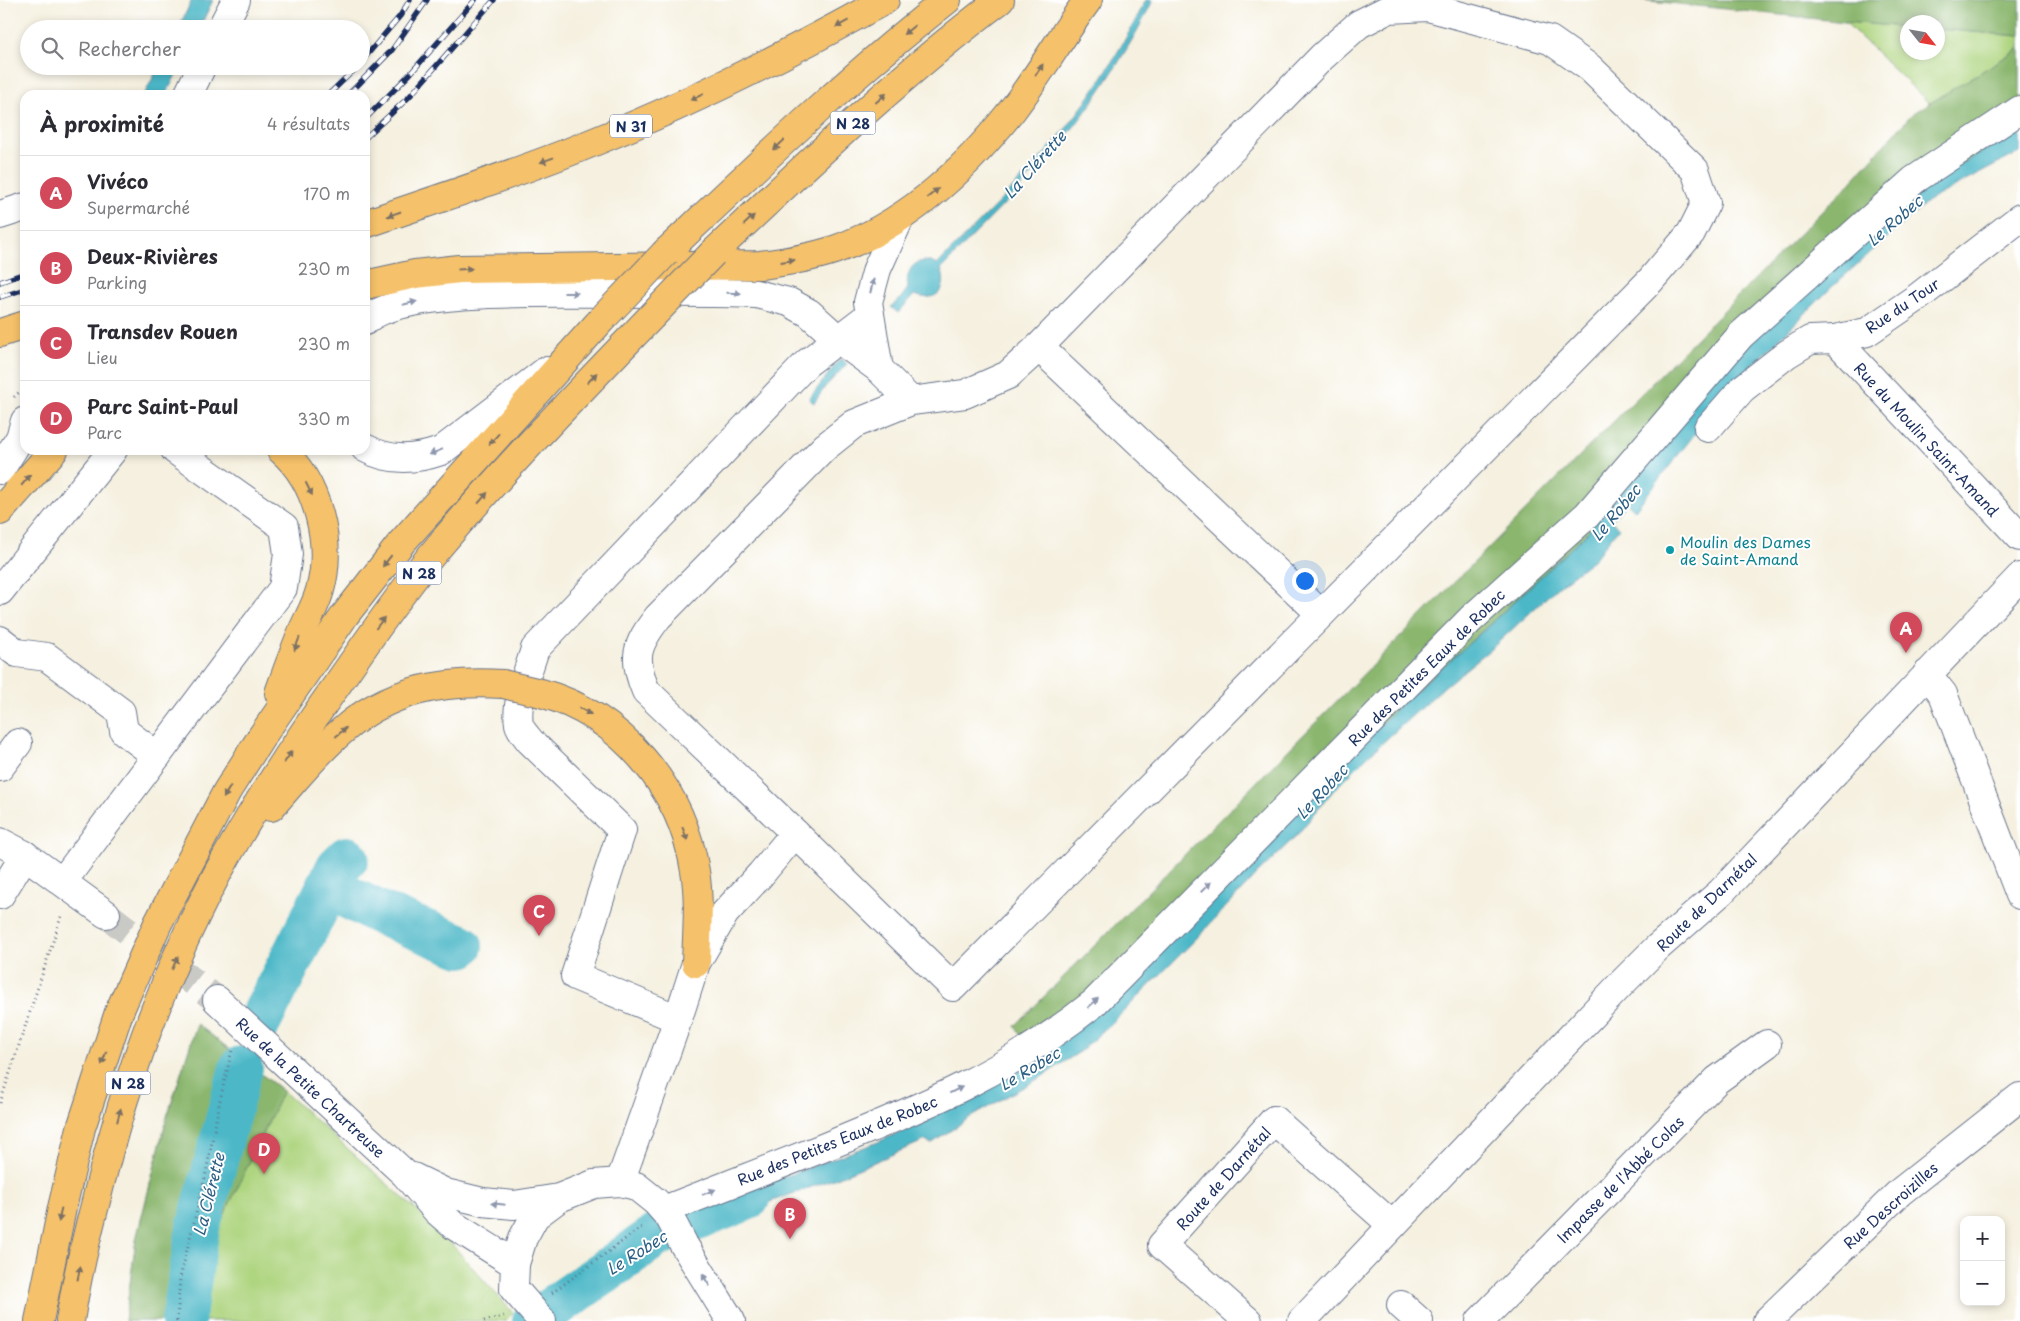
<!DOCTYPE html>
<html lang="fr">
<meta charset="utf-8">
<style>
:root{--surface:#fff;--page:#f7f7f7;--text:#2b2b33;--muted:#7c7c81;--line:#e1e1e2;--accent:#d1495b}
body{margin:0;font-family:"Playpen Sans",sans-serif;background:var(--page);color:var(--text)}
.controls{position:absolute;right:15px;bottom:15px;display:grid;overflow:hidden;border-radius:10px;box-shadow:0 2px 8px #0003}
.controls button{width:45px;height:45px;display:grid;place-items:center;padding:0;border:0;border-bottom:1px solid var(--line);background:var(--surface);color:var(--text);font:25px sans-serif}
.compass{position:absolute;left:1900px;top:15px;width:45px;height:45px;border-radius:50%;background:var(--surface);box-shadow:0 2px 8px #0003;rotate:121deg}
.you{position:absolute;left:1304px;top:580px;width:18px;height:18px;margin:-12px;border:4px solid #fff;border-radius:50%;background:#1a73e8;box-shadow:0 0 0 8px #1a73e833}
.badge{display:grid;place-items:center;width:32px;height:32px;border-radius:50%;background:var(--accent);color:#fff;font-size:16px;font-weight:700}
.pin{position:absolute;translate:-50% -41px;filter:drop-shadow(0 1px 2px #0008)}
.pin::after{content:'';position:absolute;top:26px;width:18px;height:15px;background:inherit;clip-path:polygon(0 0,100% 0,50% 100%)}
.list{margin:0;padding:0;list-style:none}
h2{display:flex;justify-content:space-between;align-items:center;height:65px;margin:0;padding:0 20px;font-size:21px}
h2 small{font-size:16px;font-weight:400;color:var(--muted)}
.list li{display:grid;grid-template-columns:32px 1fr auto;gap:15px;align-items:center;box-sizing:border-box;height:75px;padding:0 20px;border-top:1px solid var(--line)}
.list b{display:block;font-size:19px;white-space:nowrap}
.list p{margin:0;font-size:16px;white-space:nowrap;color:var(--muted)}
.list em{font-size:16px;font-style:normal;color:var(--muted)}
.icon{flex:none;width:28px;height:28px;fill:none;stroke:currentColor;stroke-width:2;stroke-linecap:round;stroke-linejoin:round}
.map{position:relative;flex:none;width:2020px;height:1321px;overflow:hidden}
.search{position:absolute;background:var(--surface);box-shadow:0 2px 8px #0003;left:20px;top:20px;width:350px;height:55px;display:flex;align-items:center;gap:12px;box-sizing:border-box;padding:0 18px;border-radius:28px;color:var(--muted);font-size:19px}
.panel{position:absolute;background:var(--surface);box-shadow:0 2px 8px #0003;left:20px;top:90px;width:350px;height:365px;border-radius:15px}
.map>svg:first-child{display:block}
.green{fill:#add47e;stroke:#64826e}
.forest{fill:#8ab66d;stroke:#527266}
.water{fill:#4bb7c7;stroke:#337392}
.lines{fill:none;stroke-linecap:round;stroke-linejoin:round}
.river{stroke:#4bb7c7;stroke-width:44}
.minor-tunnel{stroke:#c9c9c5;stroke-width:28;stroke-dasharray:28 14;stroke-linecap:butt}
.minor-casing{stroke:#67738b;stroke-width:30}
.major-casing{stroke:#67738b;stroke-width:30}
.highway-casing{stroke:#67738b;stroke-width:30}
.path{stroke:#67738b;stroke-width:3;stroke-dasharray:1 4;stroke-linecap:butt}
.minor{stroke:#fff;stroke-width:28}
.major{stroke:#f5c16b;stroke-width:28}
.highway{stroke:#f5c16b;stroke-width:28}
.rail-casing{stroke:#1b2f5e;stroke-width:5.5}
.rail{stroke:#fff;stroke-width:4;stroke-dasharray:11;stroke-linecap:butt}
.highway-bridge-casing{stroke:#67738b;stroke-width:30;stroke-linecap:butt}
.highway-bridge{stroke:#f5c16b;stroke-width:28}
.oneway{fill:#7d7164}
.oneway2{fill:#8d97ae}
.culture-dot{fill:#0f9aa8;stroke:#fff;stroke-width:2}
.labels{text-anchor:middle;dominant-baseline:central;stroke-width:4;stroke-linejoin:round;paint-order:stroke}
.shield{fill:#fff;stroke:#5f6d8e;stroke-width:1}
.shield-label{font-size:14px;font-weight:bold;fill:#1b2f5e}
.street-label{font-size:15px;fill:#1b2f5e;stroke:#fff}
.culture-label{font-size:15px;fill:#0d838f;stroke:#fff;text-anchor:start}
.water-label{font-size:16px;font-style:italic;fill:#2c5f83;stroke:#fff}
</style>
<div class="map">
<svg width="2020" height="1321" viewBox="0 0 2020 1321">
<rect width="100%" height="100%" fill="#fff"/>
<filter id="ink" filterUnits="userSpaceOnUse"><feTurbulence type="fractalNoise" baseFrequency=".02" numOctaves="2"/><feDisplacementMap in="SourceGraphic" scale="10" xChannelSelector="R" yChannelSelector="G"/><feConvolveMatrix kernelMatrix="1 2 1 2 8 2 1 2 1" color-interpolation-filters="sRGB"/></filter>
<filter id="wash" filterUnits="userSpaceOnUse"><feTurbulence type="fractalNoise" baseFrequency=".0096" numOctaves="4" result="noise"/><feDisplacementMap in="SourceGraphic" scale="20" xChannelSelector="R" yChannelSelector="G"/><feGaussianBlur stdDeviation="1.12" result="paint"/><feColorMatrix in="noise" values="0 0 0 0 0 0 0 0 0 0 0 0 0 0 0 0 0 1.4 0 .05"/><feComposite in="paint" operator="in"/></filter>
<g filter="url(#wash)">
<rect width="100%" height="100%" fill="#f5f0df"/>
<!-- green -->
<g class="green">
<path d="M 1845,22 L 1907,27 L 1908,52 L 1938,52 L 1938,29 L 2020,36 L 2020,48 L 1930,104 Z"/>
<path d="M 197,1024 L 283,1091 L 440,1231 L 513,1313 L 505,1321 L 125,1321 L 136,1240 L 167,1117 Z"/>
</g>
<!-- forest -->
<g class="forest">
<path d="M 1642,0 L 2020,0 L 2020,36 L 1938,29 L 1938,22 L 1908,22 L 1907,27 L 1845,22 Z"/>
<path d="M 2020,48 L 2020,131 L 1916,189 L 1586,534 L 1449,662 L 1036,1061 L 1015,1026 L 1849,184 L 1912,114 Z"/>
<path d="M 197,1024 L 283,1091 L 205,1256 L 186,1321 L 125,1321 L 136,1240 L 167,1117 Z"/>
</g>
<!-- water -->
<g class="water">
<path d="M 192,0 L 213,0 L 199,29 L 178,29 Z"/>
<path d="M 1146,0 L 1153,0 C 1133,42 1099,96 1069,133 C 1030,180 984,224 941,269 C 950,290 935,303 914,295 L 898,313 L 891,307 L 901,298 L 908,288 C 904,268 919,254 937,265 C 981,219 1028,176 1068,126 C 1098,87 1124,44 1146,0 Z"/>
<path d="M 159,66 L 180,66 L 166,95 L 144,95 Z"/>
<path d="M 2020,131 L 2020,152 L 1928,201 L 1833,286 L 1734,384 L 1635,510 L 1627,503 L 1611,521 L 1619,528 L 1594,559 L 1560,585 L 1492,648 L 1445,686 L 1368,756 L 1333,791 L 1297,835 L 1256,875 L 1195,940 L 1114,1021 L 1078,1053 L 1041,1077 L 969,1118 L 931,1144 L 926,1140 L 839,1177 L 698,1228 L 687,1213 L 878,1142 L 911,1127 L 1027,1067 L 1063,1042 L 1402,703 L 1482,632 L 1586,534 L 1716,374 L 1916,189 Z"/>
<path d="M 841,358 L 847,364 L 825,387 L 814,403 L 809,399 Z"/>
</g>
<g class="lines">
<!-- river -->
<g class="river">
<path d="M 329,888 L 382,914 L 461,946"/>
<path d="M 260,1021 L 338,867 L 347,858"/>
<path d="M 183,1321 L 198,1228 L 241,1068"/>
<path d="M 534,1321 L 657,1235 L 748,1198"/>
</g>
</g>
</g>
<g filter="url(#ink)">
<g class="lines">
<!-- minor-tunnel -->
<path class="minor-tunnel" d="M 106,914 L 217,1000"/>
<!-- minor casing -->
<g class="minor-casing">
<g id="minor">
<path d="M 221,29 L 236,0"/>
<path d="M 188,95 L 202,66"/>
<path d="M 0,215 L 25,207"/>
<path d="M 365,321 C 401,287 563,293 615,293 C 662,293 709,292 756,294 L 789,302 L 809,313 L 838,339 L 879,369 L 911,401 L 965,394 L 1008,375 L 1039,347 L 1322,57 L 1359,24 L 1389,9 L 1428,7 L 1550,40 L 1590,68 L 1695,170 L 1706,203 L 1691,233 L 1650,281 L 953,987 L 795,833 L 646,691 C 632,658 636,645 658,617 L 825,447 L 854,424 L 911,401"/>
<path d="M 1835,339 L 2020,537"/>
<path d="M 1039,347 L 1321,614"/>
<path d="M 879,369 L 868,302 L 877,269 L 900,218"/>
<path d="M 1708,428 L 1742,389 L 1787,354 L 1810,340 L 1835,339 L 1867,332 L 1918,297 L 2020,218"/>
<path d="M 365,448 C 390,462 415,460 441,451 L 546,371"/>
<path d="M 0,470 L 20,438 L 25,421"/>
<path d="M 0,591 L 113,450"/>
<path d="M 0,640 L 17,653 L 47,657 L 121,712 L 124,731 L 157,756"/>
<path d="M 1927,674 L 1943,694 L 2020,895"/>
<path d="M 0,767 L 18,743"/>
<path d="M 0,842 L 25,855 L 106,914"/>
<path d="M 63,881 L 283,588 L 288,554 L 284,527 L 175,450"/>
<path d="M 0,895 L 25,855"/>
<path d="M 217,1000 L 405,1174 L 437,1211 L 453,1225 L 515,1264 L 514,1289 L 542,1321"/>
<path d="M 678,1019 L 575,976 L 622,830 L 530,741 C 526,736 520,729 519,724 C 515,702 529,669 535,649 L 807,363 L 870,315"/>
<path d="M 413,1177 L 446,1193 L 483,1202 L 514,1205 L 559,1198 L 594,1184 L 620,1182 L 636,1186 L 656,1202 L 670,1218 L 684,1245 L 731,1321"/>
<path d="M 620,1182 L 678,1019 L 696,963 L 725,913 L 761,874 L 795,833"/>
<path d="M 664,1210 C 716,1190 768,1169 820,1149 C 919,1109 1010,1071 1094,1003 L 1471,619 L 1587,515 L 1741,335 L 1914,180 L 2020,110"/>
<path d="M 515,1264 L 523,1238 L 535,1216 L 559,1198"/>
<path d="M 1401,1305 L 1419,1321"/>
<path d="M 1248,1321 L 1162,1245 L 1274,1120 L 1392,1225"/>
<path d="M 1302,1321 L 1623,982 L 1657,948 L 1721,892 L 2020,577"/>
<path d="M 1480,1321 L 1717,1080 L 1767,1044"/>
<path d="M 1767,1321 L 1900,1192 L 2020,1097"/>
</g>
</g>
<!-- major casing -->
<g class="major-casing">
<path id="major" d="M 0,333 L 25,325"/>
</g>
<!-- highway casing -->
<g class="highway-casing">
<g id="highway">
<path d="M 365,224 C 440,198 516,174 589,144 C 691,103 789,54 885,0"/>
<path d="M 666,252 C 758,165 848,78 947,0"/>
<path d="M 713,253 C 806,166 898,77 1000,0"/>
<path d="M 365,285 L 415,274 L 459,269 L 760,265 C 785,262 810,258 834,250 C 907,225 966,169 1013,109 C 1039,75 1062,35 1088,0"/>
<path d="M 0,511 L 54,450"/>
<path d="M 279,693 C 286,673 294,652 302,632 C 308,618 316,605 320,590 C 333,544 318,482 281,450"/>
<path d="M 541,693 C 621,715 682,788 695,871 C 700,901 697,932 696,963"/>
<path d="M 271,807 C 294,781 316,753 342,731 C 388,690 443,680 503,684"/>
<path d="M 39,1321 L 62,1208 L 81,1128 L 119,1012 L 158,923 L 227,791 L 262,736 L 345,615 L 402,542 L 603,318"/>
<path d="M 70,1321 C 76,1282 85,1243 95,1205 C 124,1084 166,965 227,856 C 261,796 299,738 339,682 C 368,640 398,597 430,557 C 499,474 576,395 651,317"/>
</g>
</g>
<!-- path -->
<g class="path">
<path d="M 14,397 L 25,387"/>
<path d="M 0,1103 L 62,914"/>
<path d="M 552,1293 L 643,1226"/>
<path d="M 177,1321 L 180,1278 L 205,1178 L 220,1100 L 232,1050"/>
<path d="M 484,1321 L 504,1316"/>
</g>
<!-- minor -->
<use href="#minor" class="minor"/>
<!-- major -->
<use href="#major" class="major"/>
<!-- highway -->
<use href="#highway" class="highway"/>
<!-- rail casing -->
<g class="rail-casing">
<g id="rail">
<path d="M 361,62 L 400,16 L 410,0"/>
<path d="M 328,95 L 358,66"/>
<path d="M 348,95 L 392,50 L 427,0"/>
<path d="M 365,119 L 410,74 L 475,0"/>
<path d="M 365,138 L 409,97 L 494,0"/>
<path d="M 0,282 L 25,273"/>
<path d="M 0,297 L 25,289"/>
</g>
</g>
<!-- rail -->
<use href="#rail" class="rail"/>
<!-- highway-bridge casing -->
<g class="highway-bridge-casing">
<g id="highway-bridge">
<path d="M 651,317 L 713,253"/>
<path d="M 603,318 L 666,252"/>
<path d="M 503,684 L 541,693"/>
</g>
</g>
<!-- highway-bridge -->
<use href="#highway-bridge" class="highway-bridge"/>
</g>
<!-- one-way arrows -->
<defs><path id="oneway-solid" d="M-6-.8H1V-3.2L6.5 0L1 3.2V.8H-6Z" transform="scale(1.25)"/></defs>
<g class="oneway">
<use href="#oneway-solid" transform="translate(842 24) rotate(151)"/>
<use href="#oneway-solid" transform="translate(909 30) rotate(141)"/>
<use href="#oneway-solid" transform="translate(1039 70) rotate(-56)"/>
<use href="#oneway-solid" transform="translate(697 97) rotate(155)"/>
<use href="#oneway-solid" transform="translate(881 98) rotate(-41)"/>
<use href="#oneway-solid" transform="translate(779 145) rotate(137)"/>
<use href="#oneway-solid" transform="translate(547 160) rotate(160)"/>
<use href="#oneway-solid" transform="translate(933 193) rotate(-39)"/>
<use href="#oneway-solid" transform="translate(394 214) rotate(161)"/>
<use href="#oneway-solid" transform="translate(749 220) rotate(-43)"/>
<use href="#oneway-solid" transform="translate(788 261) rotate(-8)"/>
<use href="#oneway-solid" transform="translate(465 269) rotate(-3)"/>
<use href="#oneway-solid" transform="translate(592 378) rotate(-47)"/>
<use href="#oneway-solid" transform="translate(494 439) rotate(132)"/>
<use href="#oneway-solid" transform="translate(26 480) rotate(-50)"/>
<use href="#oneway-solid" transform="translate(309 489) rotate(63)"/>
<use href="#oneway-solid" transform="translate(483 498) rotate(-49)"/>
<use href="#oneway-solid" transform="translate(387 561) rotate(128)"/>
<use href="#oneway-solid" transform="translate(380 623) rotate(-53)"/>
<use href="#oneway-solid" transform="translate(297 644) rotate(111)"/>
<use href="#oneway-solid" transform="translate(585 711) rotate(29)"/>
<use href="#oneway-solid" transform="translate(341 732) rotate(-41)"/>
<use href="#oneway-solid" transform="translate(288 757) rotate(-57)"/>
<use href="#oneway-solid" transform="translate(227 792) rotate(120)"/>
<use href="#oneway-solid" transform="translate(685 834) rotate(69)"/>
<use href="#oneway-solid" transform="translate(175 963) rotate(-66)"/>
<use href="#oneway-solid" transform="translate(104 1058) rotate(109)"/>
<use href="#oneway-solid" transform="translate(119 1115) rotate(-75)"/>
<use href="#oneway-solid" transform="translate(60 1215) rotate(101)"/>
<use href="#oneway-solid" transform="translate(79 1273) rotate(-78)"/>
</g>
<g class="oneway2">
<use href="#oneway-solid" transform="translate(872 286) rotate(-76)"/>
<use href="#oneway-solid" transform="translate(571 293)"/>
<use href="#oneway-solid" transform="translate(734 293) rotate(2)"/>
<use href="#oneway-solid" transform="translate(410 303) rotate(-13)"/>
<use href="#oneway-solid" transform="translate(436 452) rotate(158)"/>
<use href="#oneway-solid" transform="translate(1206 887) rotate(-45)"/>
<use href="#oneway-solid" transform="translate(1093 1003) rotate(-42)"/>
<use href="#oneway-solid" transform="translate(956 1090) rotate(-26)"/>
<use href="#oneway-solid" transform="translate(709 1192) rotate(-22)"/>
<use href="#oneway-solid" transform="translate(498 1204) rotate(-174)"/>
<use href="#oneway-solid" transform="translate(706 1280) rotate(-122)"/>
</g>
</g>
<!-- markers -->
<circle class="culture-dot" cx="1670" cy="550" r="5"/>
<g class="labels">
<!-- shield labels -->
<g class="shield">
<rect x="830.5" y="111.5" width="45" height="23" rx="4"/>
<rect x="610" y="114.5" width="42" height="23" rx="4"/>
<rect x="396.5" y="561.5" width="45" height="23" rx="4"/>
<rect x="105.5" y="1071.5" width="45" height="23" rx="4"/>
</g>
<g class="shield-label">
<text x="853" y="123">N 28</text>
<text x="631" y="126">N 31</text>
<text x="419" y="573">N 28</text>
<text x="128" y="1083">N 28</text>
</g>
<!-- street labels -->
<g class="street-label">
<text transform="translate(1902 305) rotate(-34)">Rue du Tour</text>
<text transform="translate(1927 439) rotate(47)">Rue du Moulin Saint-Amand</text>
<text transform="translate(1426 667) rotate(-45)">Rue des Petites Eaux de Robec</text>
<text transform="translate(1706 902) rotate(-44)">Route de Darnétal</text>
<text transform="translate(311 1087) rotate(43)">Rue de la Petite Chartreuse</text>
<text transform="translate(837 1140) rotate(-22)">Rue des Petites Eaux de Robec</text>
<text transform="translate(1223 1178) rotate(-48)">Route de Darnétal</text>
<text transform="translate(1620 1179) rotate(-45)">Impasse de l'Abbé Colas</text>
<text transform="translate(1890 1205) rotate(-42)">Rue Descroizilles</text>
</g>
<!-- culture labels -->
<g class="culture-label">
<text x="1680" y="541">Moulin des Dames<tspan x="1680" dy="17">de Saint-Amand</tspan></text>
</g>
<!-- water labels -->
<g class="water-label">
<text transform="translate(1034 164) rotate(-48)">La Clérette</text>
<text transform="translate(1894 220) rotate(-41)">Le Robec</text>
<text transform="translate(1615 512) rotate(-50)">Le Robec</text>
<text transform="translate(1321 791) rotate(-47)">Le Robec</text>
<text transform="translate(1029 1068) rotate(-31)">Le Robec</text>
<text transform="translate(208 1194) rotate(-76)">La Clérette</text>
<text transform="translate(636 1252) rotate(-32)">Le Robec</text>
</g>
</g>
</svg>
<div class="controls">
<button>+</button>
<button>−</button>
</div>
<svg class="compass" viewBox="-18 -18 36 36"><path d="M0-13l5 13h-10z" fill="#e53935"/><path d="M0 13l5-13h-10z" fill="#7c7c81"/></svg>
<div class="you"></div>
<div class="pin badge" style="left:1906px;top:653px">A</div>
<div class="pin badge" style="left:790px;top:1239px">B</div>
<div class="pin badge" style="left:539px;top:936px">C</div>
<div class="pin badge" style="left:264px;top:1174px">D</div>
<div class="search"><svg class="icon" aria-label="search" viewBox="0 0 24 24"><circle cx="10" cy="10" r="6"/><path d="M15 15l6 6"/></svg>Rechercher</div>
<section class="panel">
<h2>À proximité<small>4 résultats</small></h2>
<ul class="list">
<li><span class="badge">A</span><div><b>Vivéco</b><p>Supermarché</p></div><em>170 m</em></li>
<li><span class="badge">B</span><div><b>Deux-Rivières</b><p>Parking</p></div><em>230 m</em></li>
<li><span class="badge">C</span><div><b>Transdev Rouen</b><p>Lieu</p></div><em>230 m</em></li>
<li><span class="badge">D</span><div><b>Parc Saint-Paul</b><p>Parc</p></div><em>330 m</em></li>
</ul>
</section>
</div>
